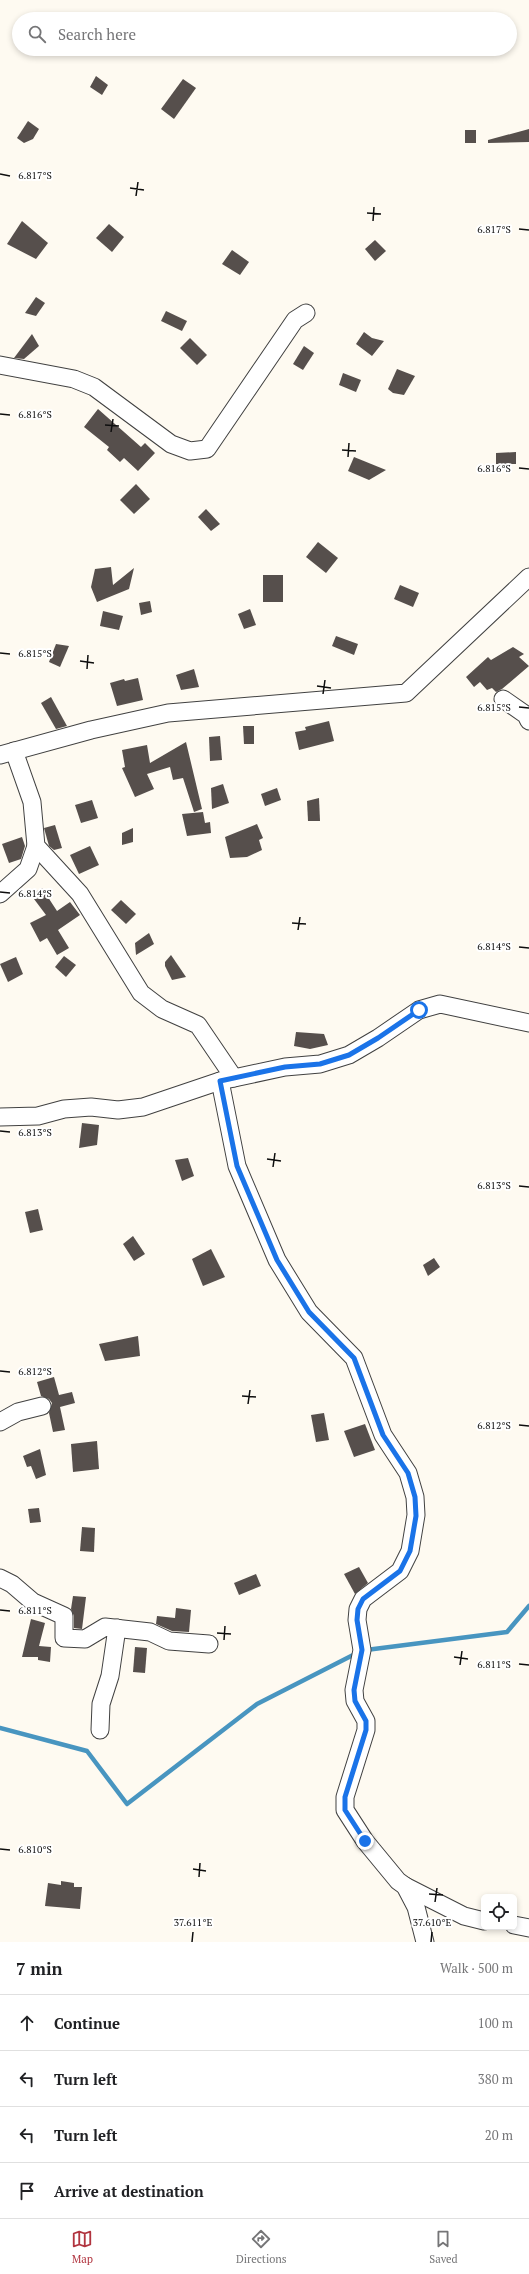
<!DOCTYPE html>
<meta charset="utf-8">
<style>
:root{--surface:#fff;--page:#f6f6f6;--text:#202124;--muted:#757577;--line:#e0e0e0;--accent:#b1343f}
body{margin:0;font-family:"PT Serif",serif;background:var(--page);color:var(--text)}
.controls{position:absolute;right:12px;bottom:12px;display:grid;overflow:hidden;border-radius:6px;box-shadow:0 2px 6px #0003}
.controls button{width:36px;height:36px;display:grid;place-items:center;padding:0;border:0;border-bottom:1px solid var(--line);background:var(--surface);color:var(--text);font:20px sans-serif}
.stop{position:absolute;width:12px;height:12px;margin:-9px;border:3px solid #1a73e8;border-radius:50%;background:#fff}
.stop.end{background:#1a73e8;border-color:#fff;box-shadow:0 1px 4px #0008}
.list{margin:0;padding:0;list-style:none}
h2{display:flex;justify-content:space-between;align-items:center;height:52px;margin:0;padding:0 16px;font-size:17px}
h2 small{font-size:13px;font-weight:400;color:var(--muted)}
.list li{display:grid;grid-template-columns:26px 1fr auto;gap:12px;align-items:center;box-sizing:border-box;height:56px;padding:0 16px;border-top:1px solid var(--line)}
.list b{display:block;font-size:15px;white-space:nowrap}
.list em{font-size:13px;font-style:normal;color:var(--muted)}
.icon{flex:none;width:22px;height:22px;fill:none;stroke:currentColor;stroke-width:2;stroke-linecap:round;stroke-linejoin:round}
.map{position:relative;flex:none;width:529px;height:1942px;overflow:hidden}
.search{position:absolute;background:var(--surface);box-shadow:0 2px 6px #0003;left:12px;right:12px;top:12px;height:44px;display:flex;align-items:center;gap:10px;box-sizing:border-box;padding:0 14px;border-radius:22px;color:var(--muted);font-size:15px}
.sheet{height:276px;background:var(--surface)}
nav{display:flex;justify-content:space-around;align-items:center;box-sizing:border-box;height:56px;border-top:1px solid var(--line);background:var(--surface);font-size:11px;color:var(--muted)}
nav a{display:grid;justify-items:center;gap:2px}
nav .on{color:var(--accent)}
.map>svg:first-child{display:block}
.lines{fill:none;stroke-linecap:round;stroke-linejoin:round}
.stream{stroke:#4895c0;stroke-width:4.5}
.building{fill:#564f4c}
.minor-casing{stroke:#414141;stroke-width:19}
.minor{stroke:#fff;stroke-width:17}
.route{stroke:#1a73e8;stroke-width:5}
.ticks{fill:none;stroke:#0e0e0e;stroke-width:1.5}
.ticks-label{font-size:10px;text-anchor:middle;fill:#0e0e0e;stroke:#fff;stroke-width:4;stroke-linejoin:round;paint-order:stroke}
</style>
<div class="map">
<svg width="529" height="1942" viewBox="0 0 529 1942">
<rect width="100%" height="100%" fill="#fefaf1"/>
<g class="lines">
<!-- stream -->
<g class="stream">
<path d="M 366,1650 L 507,1632 L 529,1606"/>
<path d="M 0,1728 L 87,1751 L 127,1804 L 257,1704 L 357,1653"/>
</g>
</g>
<!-- building -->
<g class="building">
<path d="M 96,76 L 108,85 L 102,95 L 90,87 Z"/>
<path d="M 183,79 L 196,88 L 174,119 L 161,109 Z"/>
<path d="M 28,121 L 39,129 L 33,139 L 24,143 L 17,138 Z"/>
<path d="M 529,129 L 529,142 L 488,143 L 488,140 Z"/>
<rect x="465" y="130" width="11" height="13"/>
<path d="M 22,221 L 48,243 L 36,259 L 7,244 Z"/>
<path d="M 109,224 L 124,237 L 112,252 L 96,238 Z"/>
<path d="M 375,240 L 386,251 L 375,261 L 365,249 Z"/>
<path d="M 232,250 L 249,262 L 240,275 L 222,264 Z"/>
<path d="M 36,297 L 45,303 L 36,316 L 25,313 Z"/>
<path d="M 166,311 L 187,321 L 182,331 L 161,321 Z"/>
<path d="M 364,332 L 372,338 L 384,341 L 372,356 L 356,344 Z"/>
<path d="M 32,334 L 39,346 L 24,359 L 14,358 Z"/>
<path d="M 190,338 L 207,355 L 197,365 L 180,348 Z"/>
<path d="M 304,346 L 314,353 L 303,370 L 293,364 Z"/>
<path d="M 397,369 L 415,376 L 404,395 L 393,393 L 388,389 Z"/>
<path d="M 343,373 L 361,380 L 356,392 L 339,385 Z"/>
<path d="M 98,409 L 141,447 L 145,443 L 155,453 L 138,471 L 124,458 L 120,462 L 107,450 L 109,447 L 84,427 Z"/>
<path d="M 516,452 L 516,464 L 496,464 L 496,453 Z"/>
<path d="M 354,457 L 386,470 L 369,480 L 348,471 Z"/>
<path d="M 136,484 L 150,499 L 134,514 L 120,500 Z"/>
<path d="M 206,509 L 220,524 L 211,531 L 198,517 Z"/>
<path d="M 318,542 L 338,558 L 326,573 L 306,557 Z"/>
<path d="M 111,567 L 113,585 L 134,568 L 129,589 L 97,602 L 91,587 L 95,569 Z"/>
<rect x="263" y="575" width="20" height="27"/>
<path d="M 400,585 L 419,593 L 413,607 L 394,599 Z"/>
<path d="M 150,601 L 152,612 L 141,615 L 139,603 Z"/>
<path d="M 250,609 L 256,625 L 244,629 L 238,614 Z"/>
<path d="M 103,611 L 123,616 L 119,630 L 100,626 Z"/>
<path d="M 336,636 L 358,644 L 354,655 L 332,646 Z"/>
<path d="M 56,644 L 69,646 L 60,667 L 49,662 Z"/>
<path d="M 513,647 L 524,654 L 519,657 L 529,666 L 502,689 L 496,692 L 492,688 L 487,690 L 480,682 L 474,687 L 466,677 L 488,657 L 491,660 Z"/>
<path d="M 194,669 L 199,687 L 181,690 L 176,675 Z"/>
<path d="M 138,678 L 143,700 L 117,706 L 110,683 L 124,679 L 125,681 Z"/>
<path d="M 51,697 L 67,726 L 56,729 L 41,703 Z"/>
<path d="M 329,721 L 334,741 L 299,750 L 295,732 L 306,730 L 305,727 Z"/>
<path d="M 243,726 L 254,726 L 254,744 L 244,744 Z"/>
<path d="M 220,736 L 222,760 L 210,761 L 209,737 Z"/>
<path d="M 186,742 L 202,809 L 194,812 L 183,778 L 173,780 L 170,767 L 147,774 L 154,789 L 135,797 L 122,768 L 125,767 L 122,750 L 147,745 L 150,763 Z"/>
<path d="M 223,784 L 229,803 L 212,809 L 211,788 Z"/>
<path d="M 277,788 L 281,800 L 265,806 L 261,794 Z"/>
<path d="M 319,798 L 320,821 L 308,821 L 307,801 Z"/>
<path d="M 92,800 L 98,818 L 81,823 L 75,805 Z"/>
<path d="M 203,812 L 205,823 L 210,822 L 211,833 L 187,836 L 182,814 Z"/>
<path d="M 257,824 L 263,838 L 259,840 L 262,850 L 247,857 L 230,858 L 225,837 Z"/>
<path d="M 55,825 L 62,848 L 54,850 L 49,846 L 44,828 Z"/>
<path d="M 133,828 L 133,842 L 122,845 L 122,833 Z"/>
<path d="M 22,837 L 25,846 L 21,859 L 9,863 L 2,844 Z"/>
<path d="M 90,846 L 99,865 L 79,874 L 70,855 Z"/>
<path d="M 42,888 L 57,911 L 70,902 L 80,915 L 58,930 L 69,948 L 57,955 L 47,938 L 40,942 L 30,923 L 46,915 L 31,895 Z"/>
<path d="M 121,900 L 136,914 L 126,924 L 111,910 Z"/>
<path d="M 149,933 L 154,944 L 136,955 L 135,943 Z"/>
<path d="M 171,955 L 186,977 L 172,980 L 165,966 L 165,962 Z"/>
<path d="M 64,956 L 76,965 L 66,977 L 55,967 Z"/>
<path d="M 16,957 L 23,974 L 8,982 L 0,964 Z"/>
<path d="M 296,1032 L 324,1034 L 328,1045 L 310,1049 L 294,1046 Z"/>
<path d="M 82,1123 L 99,1125 L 97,1145 L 79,1148 Z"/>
<path d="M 188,1158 L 194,1176 L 182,1181 L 175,1160 Z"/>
<path d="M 38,1209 L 43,1230 L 30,1233 L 25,1212 Z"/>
<path d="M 133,1236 L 145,1254 L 134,1261 L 123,1244 Z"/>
<path d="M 211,1249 L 225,1277 L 203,1286 L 192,1259 Z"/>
<path d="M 434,1258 L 440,1267 L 428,1276 L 423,1265 Z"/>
<path d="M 138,1336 L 140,1356 L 105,1361 L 99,1344 Z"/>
<path d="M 54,1377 L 59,1395 L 72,1392 L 75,1403 L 60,1407 L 65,1430 L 53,1432 L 49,1413 L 52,1403 L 49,1399 L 41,1396 L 37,1382 Z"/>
<path d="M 324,1413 L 329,1440 L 316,1442 L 311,1415 Z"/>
<path d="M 365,1424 L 375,1450 L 354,1457 L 344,1431 Z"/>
<path d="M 97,1441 L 99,1469 L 73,1472 L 71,1444 Z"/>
<path d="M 40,1449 L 46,1475 L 36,1479 L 31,1466 L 27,1467 L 23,1456 Z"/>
<path d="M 39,1508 L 41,1522 L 30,1523 L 28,1509 Z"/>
<path d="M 82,1527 L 95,1528 L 94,1552 L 80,1551 Z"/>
<path d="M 359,1567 L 368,1583 L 355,1594 L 344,1574 Z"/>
<path d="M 256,1574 L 261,1586 L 239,1595 L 234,1583 Z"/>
<path d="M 73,1596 L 86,1597 L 82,1629 L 74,1628 L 74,1616 L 71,1609 Z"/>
<path d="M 176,1608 L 191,1610 L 189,1632 L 172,1631 L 156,1624 L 157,1616 L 175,1618 Z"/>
<path d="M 31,1619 L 45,1623 L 39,1646 L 51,1647 L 50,1662 L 38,1660 L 38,1657 L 22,1657 Z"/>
<path d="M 135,1647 L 147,1648 L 145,1673 L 133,1672 Z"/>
<path d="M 61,1881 L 74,1883 L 74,1887 L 82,1887 L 80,1909 L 45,1906 L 48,1883 L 61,1885 Z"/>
</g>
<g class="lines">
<!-- minor casing -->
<g class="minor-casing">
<g id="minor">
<path d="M 0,365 L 74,379 L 94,387 L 171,444 L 190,451 L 207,449 L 295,320 L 306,313"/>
<path d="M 503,699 L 526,715 L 529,721"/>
<path d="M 14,751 L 32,802 L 36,846 L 80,894 L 141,993 L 162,1009 L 198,1025 L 234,1078"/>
<path d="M 0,755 L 91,730 L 168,713 L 406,693 L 529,577"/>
<path d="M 0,894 L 28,869 L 36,846"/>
<path d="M 220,1081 L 237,1166 L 277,1260 L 309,1312 L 354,1358 L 383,1435 L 408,1473 L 415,1497 L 416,1515 L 410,1551 L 400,1571 L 363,1599 L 358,1609 L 357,1620 L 362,1650 L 354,1690 L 355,1701 L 366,1721 L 366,1730 L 345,1797 L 345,1810 L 365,1841 L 398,1881 L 405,1886 L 416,1907 L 425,1942"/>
<path d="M 0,1117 L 38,1116 L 64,1109 L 91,1107 L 118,1110 L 143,1107 L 220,1081 L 285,1067 L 320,1064 L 349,1055 L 378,1038 L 419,1010 L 440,1004 L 529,1023"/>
<path d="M 0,1422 L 18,1412 L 42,1406"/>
<path d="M 0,1578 L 12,1584 L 33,1602 L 64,1616 L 64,1638 L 85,1639 L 105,1627 L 150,1632 L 169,1641 L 209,1644"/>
<path d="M 100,1730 L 101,1704 L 110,1676 L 117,1628"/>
<path d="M 405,1886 L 464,1916 L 484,1921"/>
<path d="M 514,1925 L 529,1928"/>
</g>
</g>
<!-- minor -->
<use href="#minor" class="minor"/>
</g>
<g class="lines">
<!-- route -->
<path class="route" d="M 365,1841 L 345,1810 L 345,1797 L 366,1730 L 366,1721 L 355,1701 L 354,1690 L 362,1650 L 357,1620 L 358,1609 L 363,1599 L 400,1571 L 410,1551 L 416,1516 L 415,1497 L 408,1473 L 383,1435 L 354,1358 L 309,1312 L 277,1260 L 237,1166 L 220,1081 L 285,1067 L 320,1064 L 349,1055 L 378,1038 L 419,1010"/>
</g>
<!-- ticks -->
<path class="ticks" d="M 0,174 L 10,176M 130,188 L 144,190M 136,196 L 138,182M 367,213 L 381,214M 373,221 L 374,207M 519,229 L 529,230M 0,414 L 10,415M 105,425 L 119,426M 111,432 L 113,419M 342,450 L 356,451M 348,457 L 349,443M 519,468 L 529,469M 0,653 L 10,654M 80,661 L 94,663M 87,669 L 88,655M 317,686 L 331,688M 323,694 L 325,680M 519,707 L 529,708M 0,892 L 10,893M 292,923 L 306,924M 298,930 L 300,917M 519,947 L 529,948M 0,1131 L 10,1132M 267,1159 L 281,1161M 273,1167 L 275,1153M 519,1186 L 529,1187M 0,1371 L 10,1372M 242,1396 L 256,1397M 248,1404 L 250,1390M 519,1425 L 529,1426M 0,1610 L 10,1611M 217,1633 L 231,1634M 224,1640 L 225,1626M 454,1657 L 468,1659M 519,1664 L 529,1665M 460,1665 L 462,1651M 0,1849 L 10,1850M 193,1869 L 206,1871M 199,1877 L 200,1863M 429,1894 L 443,1895M 435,1902 L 437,1888M 192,1942 L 193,1932M 431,1942 L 432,1932"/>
<g class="ticks-label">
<text x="35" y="179">6.817°S</text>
<text x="494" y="233">6.817°S</text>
<text x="35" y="418">6.816°S</text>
<text x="494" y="472">6.816°S</text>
<text x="35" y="657">6.815°S</text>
<text x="494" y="711">6.815°S</text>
<text x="35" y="897">6.814°S</text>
<text x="494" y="950">6.814°S</text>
<text x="35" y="1136">6.813°S</text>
<text x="494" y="1189">6.813°S</text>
<text x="35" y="1375">6.812°S</text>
<text x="494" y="1429">6.812°S</text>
<text x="35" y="1614">6.811°S</text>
<text x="494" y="1668">6.811°S</text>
<text x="35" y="1853">6.810°S</text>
<text x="193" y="1926">37.611°E</text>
<text x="432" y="1926">37.610°E</text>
</g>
</svg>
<div class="controls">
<button><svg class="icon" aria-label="locate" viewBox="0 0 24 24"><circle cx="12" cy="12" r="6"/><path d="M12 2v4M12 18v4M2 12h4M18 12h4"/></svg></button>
</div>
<div class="stop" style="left:419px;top:1010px"></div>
<div class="stop end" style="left:365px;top:1841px"></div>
<div class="search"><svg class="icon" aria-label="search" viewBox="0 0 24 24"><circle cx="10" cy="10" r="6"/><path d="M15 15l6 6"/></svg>Search here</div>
</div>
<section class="sheet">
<h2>7 min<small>Walk · 500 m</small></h2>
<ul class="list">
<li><svg class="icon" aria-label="ahead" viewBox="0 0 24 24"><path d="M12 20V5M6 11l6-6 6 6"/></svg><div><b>Continue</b></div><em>100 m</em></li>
<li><svg class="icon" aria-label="left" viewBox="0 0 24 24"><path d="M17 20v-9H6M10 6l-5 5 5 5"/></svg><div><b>Turn left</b></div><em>380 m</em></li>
<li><svg class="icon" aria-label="left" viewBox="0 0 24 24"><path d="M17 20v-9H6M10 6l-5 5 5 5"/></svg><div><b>Turn left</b></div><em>20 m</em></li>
<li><svg class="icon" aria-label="arrive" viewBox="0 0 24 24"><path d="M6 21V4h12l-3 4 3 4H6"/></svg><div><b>Arrive at destination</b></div></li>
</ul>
</section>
<nav>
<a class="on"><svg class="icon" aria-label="map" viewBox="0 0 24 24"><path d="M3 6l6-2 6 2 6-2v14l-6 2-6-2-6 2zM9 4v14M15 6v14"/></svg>Map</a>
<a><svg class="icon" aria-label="directions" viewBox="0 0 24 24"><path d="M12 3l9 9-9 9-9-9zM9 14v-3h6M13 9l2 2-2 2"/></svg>Directions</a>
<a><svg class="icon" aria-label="saved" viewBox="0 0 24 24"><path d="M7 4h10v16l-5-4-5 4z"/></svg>Saved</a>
</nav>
